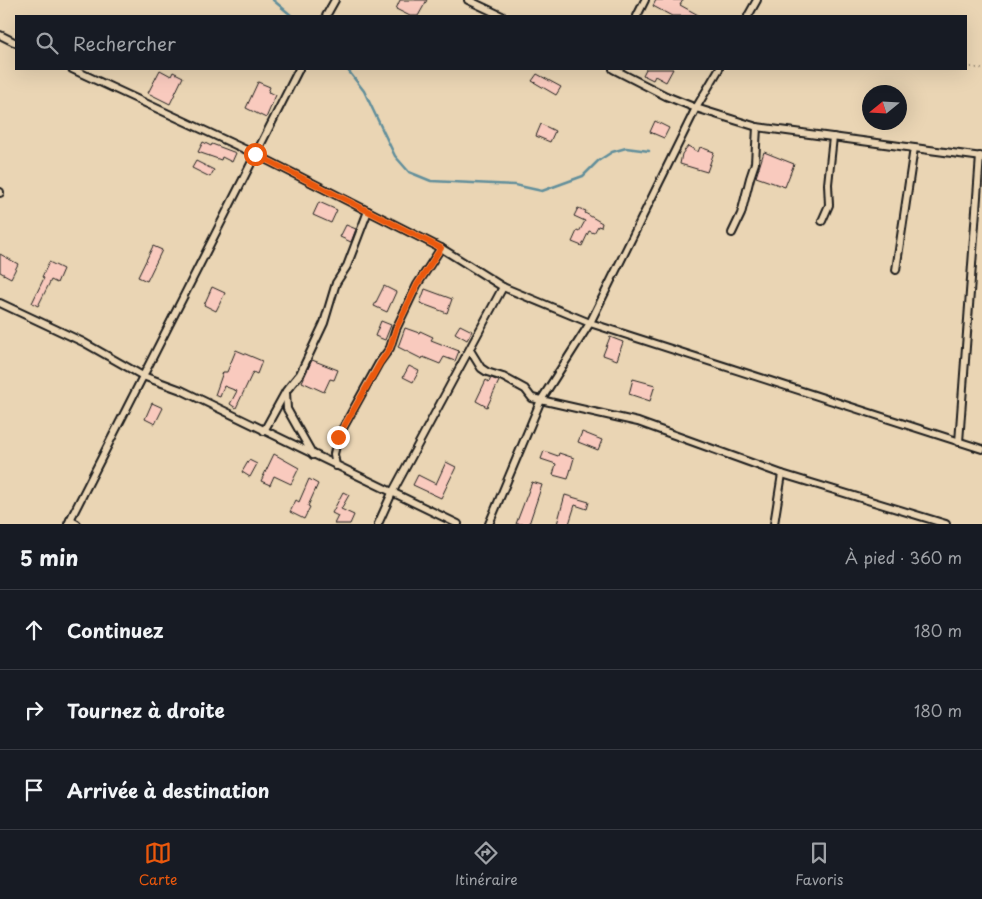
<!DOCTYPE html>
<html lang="fr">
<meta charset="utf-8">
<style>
:root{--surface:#171b24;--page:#20242c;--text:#f1f3f6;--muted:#9ea1a6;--line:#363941;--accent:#ea580c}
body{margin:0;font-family:"Playpen Sans",sans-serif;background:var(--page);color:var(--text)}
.compass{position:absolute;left:862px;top:85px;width:45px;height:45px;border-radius:50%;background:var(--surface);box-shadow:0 5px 20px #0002;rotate:252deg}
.stop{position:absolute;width:15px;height:15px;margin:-11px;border:4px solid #ea580c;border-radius:50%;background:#fff}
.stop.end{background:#ea580c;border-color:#fff;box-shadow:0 1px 5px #0008}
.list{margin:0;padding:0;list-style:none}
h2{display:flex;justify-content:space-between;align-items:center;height:65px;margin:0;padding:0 20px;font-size:21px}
h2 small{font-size:16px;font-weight:400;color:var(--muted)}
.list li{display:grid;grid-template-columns:32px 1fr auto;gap:15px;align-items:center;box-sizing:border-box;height:80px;padding:0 20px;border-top:1px solid var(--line)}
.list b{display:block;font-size:19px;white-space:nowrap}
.list em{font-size:16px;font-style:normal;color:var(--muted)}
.icon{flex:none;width:28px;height:28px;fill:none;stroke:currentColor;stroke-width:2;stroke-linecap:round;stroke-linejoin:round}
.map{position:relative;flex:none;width:982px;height:524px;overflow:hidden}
.search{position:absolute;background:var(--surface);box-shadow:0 5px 20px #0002;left:15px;right:15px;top:15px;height:55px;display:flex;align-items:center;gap:12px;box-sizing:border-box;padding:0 18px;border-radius:0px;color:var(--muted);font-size:19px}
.sheet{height:305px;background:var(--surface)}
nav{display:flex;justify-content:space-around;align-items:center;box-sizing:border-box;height:70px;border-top:1px solid var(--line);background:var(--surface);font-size:14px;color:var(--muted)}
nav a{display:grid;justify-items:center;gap:2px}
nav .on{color:var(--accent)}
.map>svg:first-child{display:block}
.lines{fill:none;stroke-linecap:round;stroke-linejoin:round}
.stream{stroke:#628f9b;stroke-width:2.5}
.building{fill:#f9cabe;stroke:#1c1c1c}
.street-casing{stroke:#1c1c1c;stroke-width:10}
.path{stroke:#1c1c1c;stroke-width:1;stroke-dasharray:1 4;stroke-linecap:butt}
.street{stroke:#ead5b4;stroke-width:6}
.route{stroke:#ea580c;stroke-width:6}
</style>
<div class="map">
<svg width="982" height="524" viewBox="0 0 982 524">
<rect width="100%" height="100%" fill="#ead5b4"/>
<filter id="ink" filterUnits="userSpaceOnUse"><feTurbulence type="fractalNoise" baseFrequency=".02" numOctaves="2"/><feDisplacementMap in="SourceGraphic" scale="10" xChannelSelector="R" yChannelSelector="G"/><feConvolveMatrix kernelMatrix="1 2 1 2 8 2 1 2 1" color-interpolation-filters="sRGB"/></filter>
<g filter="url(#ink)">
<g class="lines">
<!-- stream -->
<g class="stream">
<path d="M 273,0 L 292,16"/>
<path d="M 347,69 L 364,91 L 395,156 L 409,172 L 431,181 L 515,185 L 542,191 L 583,176 L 598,161 L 612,152 L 626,148 L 649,151"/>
</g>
</g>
<!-- building -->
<g class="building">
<path d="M 400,0 L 427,0 L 418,16 L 410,16 L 396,9 Z"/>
<path d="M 656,0 L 683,0 L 680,5 L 700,16 L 672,16 L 653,6 Z"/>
<path d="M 646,69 L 673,69 L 666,82 L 655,76 L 653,80 L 643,75 Z"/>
<path d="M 160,70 L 171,76 L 173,72 L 183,77 L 170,104 L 148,93 Z"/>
<path d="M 537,74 L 561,87 L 556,95 L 532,81 Z"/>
<path d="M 258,82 L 270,87 L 268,92 L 276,95 L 266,118 L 246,108 Z"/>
<path d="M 655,121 L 669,128 L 664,138 L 650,132 Z"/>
<path d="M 541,124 L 555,131 L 550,142 L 536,136 Z"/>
<path d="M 203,142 L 211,146 L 212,144 L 236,153 L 232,162 L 222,157 L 221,160 L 198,152 Z"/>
<path d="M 688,146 L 698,152 L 700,147 L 714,152 L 707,172 L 680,164 L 682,154 Z"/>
<path d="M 764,152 L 794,164 L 785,187 L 756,177 Z"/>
<path d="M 196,161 L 214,170 L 210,177 L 192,168 Z"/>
<path d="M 319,202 L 337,210 L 331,223 L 313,215 Z"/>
<path d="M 578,208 L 586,211 L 585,213 L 602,223 L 601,227 L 598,226 L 594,233 L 589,231 L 582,246 L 572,242 L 577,231 L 579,232 L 585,221 L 574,216 Z"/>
<path d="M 346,225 L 356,229 L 351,242 L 340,237 Z"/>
<path d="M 153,246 L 162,250 L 147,281 L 138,277 Z"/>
<path d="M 0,254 L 18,264 L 11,278 L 0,272 Z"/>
<path d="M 49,262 L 63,269 L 57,283 L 51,280 L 38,306 L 32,303 L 44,278 L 42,277 Z"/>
<path d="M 384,286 L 396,292 L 387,312 L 374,306 Z"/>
<path d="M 212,287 L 225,293 L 216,311 L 204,305 Z"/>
<path d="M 425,289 L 452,299 L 447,313 L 420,303 Z"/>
<path d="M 381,321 L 391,325 L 385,340 L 375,336 Z"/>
<path d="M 460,325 L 472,331 L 467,340 L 455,333 Z"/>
<path d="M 405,328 L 419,333 L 420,331 L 433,337 L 431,340 L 459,351 L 455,361 L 444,357 L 440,364 L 423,357 L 422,359 L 398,347 Z"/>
<path d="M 610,337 L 623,342 L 617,360 L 603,355 Z"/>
<path d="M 236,350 L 262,361 L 257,374 L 253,372 L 236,408 L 230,404 L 237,391 L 224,386 L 220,397 L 215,395 L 223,372 L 227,372 Z"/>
<path d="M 312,360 L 338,370 L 334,380 L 330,379 L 324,392 L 302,382 Z"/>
<path d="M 409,366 L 419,371 L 413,382 L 403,377 Z"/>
<path d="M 491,378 L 499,381 L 487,407 L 476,401 L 486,380 L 489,382 Z"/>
<path d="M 633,379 L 655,385 L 650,401 L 629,394 Z"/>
<path d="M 152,403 L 163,408 L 155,424 L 145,419 Z"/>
<path d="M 582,432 L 602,440 L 598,450 L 578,442 Z"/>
<path d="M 544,451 L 558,456 L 559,453 L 574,458 L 568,479 L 553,475 L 556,464 L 541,459 Z"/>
<path d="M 274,454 L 299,468 L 291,484 L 274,476 L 270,485 L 261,481 Z"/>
<path d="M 249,460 L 257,464 L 250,477 L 242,472 Z"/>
<path d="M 446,462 L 456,467 L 441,498 L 413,485 L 418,475 L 436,484 Z"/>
<path d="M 309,479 L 318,484 L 308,506 L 310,507 L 304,519 L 290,512 L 296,500 L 299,502 Z"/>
<path d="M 532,482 L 542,485 L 529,524 L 516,524 Z"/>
<path d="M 343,492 L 349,495 L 341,509 L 354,515 L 350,524 L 334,524 L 338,516 L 332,513 Z"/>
<path d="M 565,495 L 589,502 L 587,509 L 575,505 L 569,524 L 557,524 Z"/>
</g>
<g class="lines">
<!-- street casing -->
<g class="street-casing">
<g id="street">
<path d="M 468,0 L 502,16"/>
<path d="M 326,16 L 335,0"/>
<path d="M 637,16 L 645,0"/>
<path d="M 748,16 L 757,0"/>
<path d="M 0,35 L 16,43"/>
<path d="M 72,69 L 255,154 L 441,248 L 503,287 L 590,323 L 982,449"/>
<path d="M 613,69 L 666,96 L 696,108 L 757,127 L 982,157"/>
<path d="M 0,193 L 0,192"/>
<path d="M 822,221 L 829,205 L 828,184 L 833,137"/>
<path d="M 732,233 L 741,214 L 750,178 L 755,163 L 757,127"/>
<path d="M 896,270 L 914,148"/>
<path d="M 0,303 L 83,342 L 143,376 L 181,390 L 458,524"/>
<path d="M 470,350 L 481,368 L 487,372 L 503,377 L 525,389 L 532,398 L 638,422 L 782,474 L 946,524"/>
<path d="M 286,392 L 287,409 L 313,455"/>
<path d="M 264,431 L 286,391 L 300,374 L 324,323 L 336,283 L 347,266 L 368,211"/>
<path d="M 959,442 L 980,156"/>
<path d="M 336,466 L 334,454 L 338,437 L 379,363 L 390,348 L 396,329 L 417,285 L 441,248"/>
<path d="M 70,520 L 77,524"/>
<path d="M 68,524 L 299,69"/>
<path d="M 378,524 L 392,493 L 503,287"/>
<path d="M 489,524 L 541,400 L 590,323 L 696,108 L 719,69"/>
<path d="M 774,524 L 782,474"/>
</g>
</g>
<!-- path -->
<path class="path" d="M 966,66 L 982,69"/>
<!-- street -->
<use href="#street" class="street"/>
</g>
</g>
<g class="lines" filter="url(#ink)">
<!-- route -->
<path class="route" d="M 255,154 L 441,248 L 417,285 L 396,329 L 390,348 L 380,363 L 338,437"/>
</g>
</svg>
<svg class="compass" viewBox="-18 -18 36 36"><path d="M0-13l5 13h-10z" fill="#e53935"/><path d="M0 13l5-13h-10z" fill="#9ea1a6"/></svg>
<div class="stop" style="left:255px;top:154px"></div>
<div class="stop end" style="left:338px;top:437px"></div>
<div class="search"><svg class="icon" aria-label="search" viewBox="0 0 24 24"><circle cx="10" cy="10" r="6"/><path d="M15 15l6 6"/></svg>Rechercher</div>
</div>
<section class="sheet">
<h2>5 min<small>À pied · 360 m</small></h2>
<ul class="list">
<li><svg class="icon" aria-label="ahead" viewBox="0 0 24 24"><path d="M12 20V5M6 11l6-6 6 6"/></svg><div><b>Continuez</b></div><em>180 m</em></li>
<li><svg class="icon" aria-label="right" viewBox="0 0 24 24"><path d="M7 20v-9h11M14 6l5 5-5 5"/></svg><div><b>Tournez à droite</b></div><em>180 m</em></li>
<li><svg class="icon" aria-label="arrive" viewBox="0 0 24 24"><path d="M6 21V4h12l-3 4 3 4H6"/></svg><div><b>Arrivée à destination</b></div></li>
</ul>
</section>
<nav>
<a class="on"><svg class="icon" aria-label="map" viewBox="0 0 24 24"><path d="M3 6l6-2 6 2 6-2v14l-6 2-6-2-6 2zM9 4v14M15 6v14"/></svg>Carte</a>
<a><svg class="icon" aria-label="directions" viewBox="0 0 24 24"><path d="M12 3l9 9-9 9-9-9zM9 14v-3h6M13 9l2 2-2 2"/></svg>Itinéraire</a>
<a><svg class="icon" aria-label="saved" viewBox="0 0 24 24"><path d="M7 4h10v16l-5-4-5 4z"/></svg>Favoris</a>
</nav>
